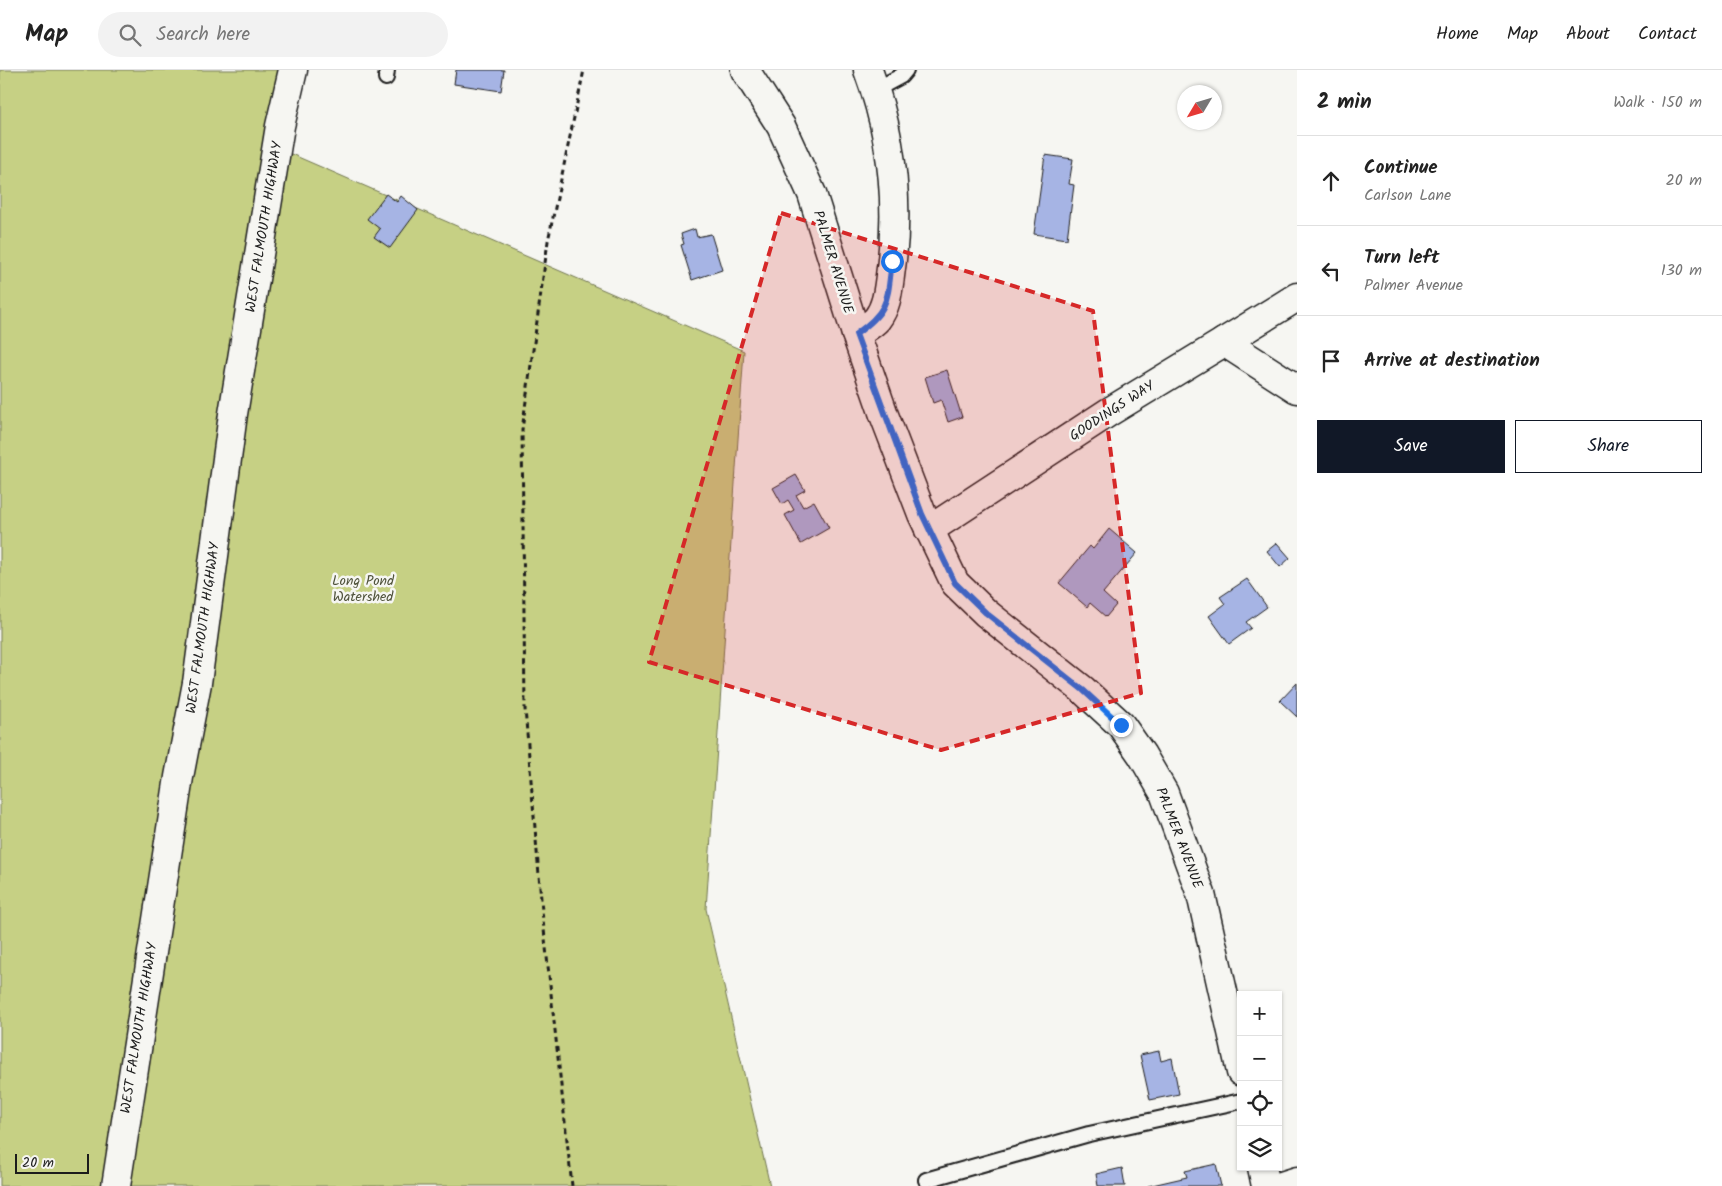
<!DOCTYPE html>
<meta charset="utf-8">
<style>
:root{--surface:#fff;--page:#f2f2f2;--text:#222;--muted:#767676;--line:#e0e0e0;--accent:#111827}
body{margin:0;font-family:Kalam,sans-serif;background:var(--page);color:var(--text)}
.controls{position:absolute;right:15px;bottom:15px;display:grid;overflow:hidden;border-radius:0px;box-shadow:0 1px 4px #0004}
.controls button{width:45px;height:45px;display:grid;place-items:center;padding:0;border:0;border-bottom:1px solid var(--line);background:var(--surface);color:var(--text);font:25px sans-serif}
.compass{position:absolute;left:1177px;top:15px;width:45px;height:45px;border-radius:50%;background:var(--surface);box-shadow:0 1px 4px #0004;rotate:232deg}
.scale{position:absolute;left:15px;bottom:12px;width:74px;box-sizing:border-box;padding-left:5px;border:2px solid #1c1c1c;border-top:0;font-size:14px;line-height:18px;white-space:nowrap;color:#1c1c1c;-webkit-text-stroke:4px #f6f6f2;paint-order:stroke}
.stop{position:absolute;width:15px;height:15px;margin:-11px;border:4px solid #1a73e8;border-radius:50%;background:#fff}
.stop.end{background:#1a73e8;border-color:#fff;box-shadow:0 1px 5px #0008}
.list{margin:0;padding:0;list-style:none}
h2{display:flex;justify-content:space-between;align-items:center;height:65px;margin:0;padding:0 20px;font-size:21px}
h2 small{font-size:16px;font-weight:400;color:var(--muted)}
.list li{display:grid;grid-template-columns:32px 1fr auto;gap:15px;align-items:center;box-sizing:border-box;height:90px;padding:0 20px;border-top:1px solid var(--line)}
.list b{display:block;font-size:19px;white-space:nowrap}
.list p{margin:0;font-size:16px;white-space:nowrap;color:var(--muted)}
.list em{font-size:16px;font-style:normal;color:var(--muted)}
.actions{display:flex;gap:10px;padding:15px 20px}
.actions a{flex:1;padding:11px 0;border:1px solid var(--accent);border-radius:0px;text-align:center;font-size:18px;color:var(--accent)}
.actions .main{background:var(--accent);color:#fff}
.icon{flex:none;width:28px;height:28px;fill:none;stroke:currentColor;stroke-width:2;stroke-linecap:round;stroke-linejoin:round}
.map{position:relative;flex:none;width:1297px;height:1116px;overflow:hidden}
header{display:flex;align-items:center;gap:30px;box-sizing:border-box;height:70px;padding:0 25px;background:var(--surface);border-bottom:1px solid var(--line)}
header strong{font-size:24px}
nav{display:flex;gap:28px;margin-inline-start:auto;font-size:18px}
.search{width:350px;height:45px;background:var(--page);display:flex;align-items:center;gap:12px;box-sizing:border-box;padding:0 18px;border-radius:28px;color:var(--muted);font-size:19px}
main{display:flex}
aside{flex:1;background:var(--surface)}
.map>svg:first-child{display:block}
.green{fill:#c6d084;stroke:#717650}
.building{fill:#a6b4e4;stroke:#1c1c1c}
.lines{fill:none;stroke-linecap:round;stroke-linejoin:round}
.lane-casing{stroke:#1c1c1c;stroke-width:18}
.street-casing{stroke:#1c1c1c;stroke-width:31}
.secondary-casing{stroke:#1c1c1c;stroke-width:31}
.highway-casing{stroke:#1c1c1c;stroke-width:31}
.path{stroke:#1c1c1c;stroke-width:3;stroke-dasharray:5 4;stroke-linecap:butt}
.lane{stroke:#f6f6f2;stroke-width:14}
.street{stroke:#f6f6f2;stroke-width:28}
.secondary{stroke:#f6f6f2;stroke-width:28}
.highway{stroke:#f6f6f2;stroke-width:28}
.route{stroke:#1a73e8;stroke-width:6}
.marked{fill:#d62828;fill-opacity:0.2;stroke:#d62828;stroke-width:4;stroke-dasharray:10 6;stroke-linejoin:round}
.labels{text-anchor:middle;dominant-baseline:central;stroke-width:5;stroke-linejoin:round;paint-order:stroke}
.street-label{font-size:14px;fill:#1c1c1c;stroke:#f6f6f2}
.park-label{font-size:14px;fill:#4f523b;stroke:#f6f6f2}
</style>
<header>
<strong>Map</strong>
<div class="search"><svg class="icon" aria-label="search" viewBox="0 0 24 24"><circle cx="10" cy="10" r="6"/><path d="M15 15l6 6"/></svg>Search here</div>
<nav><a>Home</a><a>Map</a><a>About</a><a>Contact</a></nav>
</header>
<main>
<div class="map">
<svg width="1297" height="1116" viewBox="0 0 1297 1116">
<rect width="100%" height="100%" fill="#f6f6f2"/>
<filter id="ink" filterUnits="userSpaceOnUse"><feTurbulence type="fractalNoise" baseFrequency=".02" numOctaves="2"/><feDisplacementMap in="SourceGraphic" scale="10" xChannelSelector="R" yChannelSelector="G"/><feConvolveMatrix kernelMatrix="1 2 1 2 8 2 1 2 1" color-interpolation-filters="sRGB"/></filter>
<g filter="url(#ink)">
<!-- green -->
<path class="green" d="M 0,0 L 291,0 L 275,77 L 744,281 L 706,839 L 770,1116 L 0,1116 Z"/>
<!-- building -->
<g class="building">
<path d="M 456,0 L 504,0 L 501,21 L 454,14 Z"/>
<path d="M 1045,85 L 1073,89 L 1069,114 L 1074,115 L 1067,169 L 1034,164 Z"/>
<path d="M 386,124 L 397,132 L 401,126 L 418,140 L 390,178 L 374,167 L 380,159 L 367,149 Z"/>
<path d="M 695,159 L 697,167 L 711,164 L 722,200 L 692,210 L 681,175 L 684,174 L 681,164 Z"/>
<path d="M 947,300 L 962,347 L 948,352 L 941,330 L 933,333 L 925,307 Z"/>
<path d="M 796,405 L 805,420 L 796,425 L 803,437 L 814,431 L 829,458 L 801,474 L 785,445 L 794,440 L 788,430 L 782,434 L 773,418 Z"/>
<path d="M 1109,459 L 1137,483 L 1103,523 L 1116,535 L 1106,547 L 1090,533 L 1087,537 L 1059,513 L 1090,476 L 1093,479 Z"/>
<path d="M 1277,473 L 1290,488 L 1280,497 L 1267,481 Z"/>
<path d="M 1247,509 L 1267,537 L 1246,552 L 1251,558 L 1229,574 L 1209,546 L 1225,534 L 1220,527 Z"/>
<path d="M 1297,613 L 1297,647 L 1280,631 Z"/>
<path d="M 1159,981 L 1161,991 L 1172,988 L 1179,1024 L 1150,1030 L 1140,985 Z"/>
<path d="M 1216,1094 L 1221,1116 L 1148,1116 L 1187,1107 L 1185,1101 Z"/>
<path d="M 1122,1098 L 1125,1116 L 1098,1116 L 1096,1104 Z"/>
</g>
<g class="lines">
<!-- lane casing -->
<g class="lane-casing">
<g id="lane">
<path d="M 386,8 L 387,0"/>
<path d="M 875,20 L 901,6 L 906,0"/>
<path d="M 926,1110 L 1089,1064 L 1241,1031"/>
</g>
</g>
<!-- street casing -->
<g class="street-casing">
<g id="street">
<path d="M 856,264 C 862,260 872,255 877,249 C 887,236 888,220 890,206 C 900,136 892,65 868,0"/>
<path d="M 1224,272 L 1297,227"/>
<path d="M 929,460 L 1109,342 L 1224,272 L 1297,319"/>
<path d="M 1281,1116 L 1297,1111"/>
</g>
</g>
<!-- secondary casing -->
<g class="secondary-casing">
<g id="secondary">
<path d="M 745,0 L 781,56 L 812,124 L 856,264 L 884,345 L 922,444 L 955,513 L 986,543 L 1083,620 L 1121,655 L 1142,685 L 1164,723 L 1201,824 L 1241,1002"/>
<path d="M 1262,1097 L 1266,1116"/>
</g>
</g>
<!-- highway casing -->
<g class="highway-casing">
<path id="highway" d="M 116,1116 L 179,707 L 197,613 L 233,344 L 280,56 L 293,0"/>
</g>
<!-- path -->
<path class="path" d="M 572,1116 L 542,841 L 525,639 L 522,360 L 548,171 L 584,0"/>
<!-- lane -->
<use href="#lane" class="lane"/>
<!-- street -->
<use href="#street" class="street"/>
<!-- secondary -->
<use href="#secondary" class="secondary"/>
<!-- highway -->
<use href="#highway" class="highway"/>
</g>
</g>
<g class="lines" filter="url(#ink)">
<!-- route -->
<path class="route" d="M 892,191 C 887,230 890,240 856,264 L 922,444 L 955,513 L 986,543 L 1083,620 L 1121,655"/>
</g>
<!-- marked area -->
<path class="marked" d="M 781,143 L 1093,241 L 1141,623 L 941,680 L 649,592 Z"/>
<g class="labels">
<!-- street labels -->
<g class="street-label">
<text transform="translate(264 157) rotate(-81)">WEST FALMOUTH HIGHWAY</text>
<text transform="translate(833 192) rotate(73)">PALMER AVENUE</text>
<text transform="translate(1112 341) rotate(-33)">GOODINGS WAY</text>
<text transform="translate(203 558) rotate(-82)">WEST FALMOUTH HIGHWAY</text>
<text transform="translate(1179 768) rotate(69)">PALMER AVENUE</text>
<text transform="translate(139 958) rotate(-81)">WEST FALMOUTH HIGHWAY</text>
</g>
<!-- park labels -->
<g class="park-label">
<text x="363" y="511">Long Pond<tspan x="363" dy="16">Watershed</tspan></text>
</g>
</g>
</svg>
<div class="controls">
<button>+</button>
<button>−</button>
<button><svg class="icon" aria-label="locate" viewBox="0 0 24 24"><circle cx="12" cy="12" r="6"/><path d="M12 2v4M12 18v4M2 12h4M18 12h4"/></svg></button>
<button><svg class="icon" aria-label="layers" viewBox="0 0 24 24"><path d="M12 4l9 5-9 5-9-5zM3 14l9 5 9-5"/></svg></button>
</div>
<svg class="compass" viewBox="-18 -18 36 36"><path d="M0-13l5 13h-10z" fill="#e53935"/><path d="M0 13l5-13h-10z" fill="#767676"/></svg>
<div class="scale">20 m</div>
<div class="stop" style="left:892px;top:191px"></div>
<div class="stop end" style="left:1121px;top:655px"></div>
</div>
<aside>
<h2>2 min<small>Walk · 150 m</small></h2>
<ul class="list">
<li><svg class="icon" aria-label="ahead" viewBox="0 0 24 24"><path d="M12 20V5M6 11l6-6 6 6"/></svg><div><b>Continue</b><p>Carlson Lane</p></div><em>20 m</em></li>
<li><svg class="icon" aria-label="left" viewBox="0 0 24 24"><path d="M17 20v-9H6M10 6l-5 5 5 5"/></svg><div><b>Turn left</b><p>Palmer Avenue</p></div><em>130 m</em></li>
<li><svg class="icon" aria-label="arrive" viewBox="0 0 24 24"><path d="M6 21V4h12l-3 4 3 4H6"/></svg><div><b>Arrive at destination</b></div></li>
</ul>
<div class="actions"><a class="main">Save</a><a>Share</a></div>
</aside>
</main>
